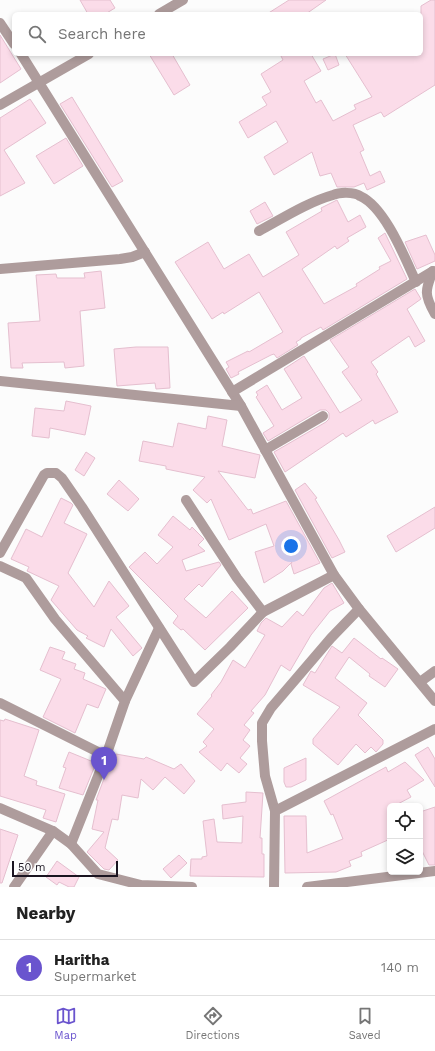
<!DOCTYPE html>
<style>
:root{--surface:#fff;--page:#f2f2f2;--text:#222;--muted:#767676;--line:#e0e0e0;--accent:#6a54ce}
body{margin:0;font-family:"Work Sans",sans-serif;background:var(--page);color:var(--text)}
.controls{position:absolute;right:12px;bottom:12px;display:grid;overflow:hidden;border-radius:6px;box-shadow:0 2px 6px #0003}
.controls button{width:36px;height:36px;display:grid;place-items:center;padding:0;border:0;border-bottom:1px solid var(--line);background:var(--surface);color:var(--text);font:20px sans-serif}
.scale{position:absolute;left:12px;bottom:10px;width:106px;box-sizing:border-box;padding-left:4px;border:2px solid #1a1420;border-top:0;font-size:11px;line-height:14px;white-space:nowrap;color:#1a1420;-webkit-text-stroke:3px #fcfcfc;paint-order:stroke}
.you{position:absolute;left:291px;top:546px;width:14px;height:14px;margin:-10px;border:3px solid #fff;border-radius:50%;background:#1a73e8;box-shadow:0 0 0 6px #1a73e833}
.badge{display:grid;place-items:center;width:26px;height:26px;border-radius:50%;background:var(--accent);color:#fff;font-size:13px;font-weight:700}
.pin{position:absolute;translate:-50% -33px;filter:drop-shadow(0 1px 2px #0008)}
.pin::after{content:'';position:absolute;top:21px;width:14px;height:12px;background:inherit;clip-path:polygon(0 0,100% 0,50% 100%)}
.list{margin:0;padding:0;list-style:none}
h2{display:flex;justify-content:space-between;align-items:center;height:52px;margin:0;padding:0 16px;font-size:17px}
h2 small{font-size:13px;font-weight:400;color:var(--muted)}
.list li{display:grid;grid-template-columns:26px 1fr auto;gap:12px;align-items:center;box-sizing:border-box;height:56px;padding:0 16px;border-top:1px solid var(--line)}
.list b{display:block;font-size:15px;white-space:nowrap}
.list p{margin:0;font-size:13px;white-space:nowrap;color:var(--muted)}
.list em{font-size:13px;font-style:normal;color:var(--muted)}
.icon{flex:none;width:22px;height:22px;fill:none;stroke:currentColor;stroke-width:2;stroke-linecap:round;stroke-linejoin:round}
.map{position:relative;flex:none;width:435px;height:887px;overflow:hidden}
.search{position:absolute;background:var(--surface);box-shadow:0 2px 6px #0003;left:12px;right:12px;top:12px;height:44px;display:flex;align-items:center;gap:10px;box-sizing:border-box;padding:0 14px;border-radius:6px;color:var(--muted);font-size:15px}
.sheet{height:108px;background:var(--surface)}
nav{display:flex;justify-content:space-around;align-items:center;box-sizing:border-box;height:56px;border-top:1px solid var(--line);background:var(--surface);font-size:11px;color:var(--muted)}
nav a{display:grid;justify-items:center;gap:2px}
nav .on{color:var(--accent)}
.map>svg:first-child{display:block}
.building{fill:#fbdce9;stroke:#e5bfcf}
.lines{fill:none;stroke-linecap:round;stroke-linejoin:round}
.minor{stroke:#ae9c9c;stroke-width:10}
</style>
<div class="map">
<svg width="435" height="887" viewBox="0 0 435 887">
<rect width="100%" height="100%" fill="#fcfcfc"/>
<!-- building -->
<g class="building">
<path d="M 80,0 L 110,0 L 115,8 L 105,14 L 88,14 Z"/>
<path d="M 289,0 L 326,0 L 306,14 L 267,14 Z"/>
<path d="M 431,0 L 435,0 L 435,85 L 384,117 L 381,112 L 353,125 L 364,150 L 360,152 L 370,176 L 380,171 L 385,182 L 367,190 L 364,183 L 354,187 L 337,187 L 331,173 L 320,176 L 312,152 L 274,175 L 264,157 L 288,142 L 276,121 L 248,138 L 239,122 L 267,105 L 262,97 L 271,92 L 261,74 L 283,60 L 280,54 L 311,54 L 321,71 L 304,81 L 316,103 L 321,100 L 333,121 L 356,109 L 354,105 L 372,97 L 345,54 L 421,54 L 421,6 Z"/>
<path d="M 0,35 L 21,69 L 0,83 Z"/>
<path d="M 149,54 L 172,54 L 190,85 L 174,95 Z"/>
<path d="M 335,54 L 339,65 L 328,70 L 323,59 Z"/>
<path d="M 72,97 L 123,181 L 112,187 L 60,104 Z"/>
<path d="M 30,99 L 46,123 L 4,150 L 25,183 L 0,196 L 0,118 Z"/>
<path d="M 66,138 L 83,166 L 54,184 L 36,156 Z"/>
<path d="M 337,200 L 348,222 L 360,215 L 366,227 L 347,238 L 349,241 L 337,249 L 335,246 L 302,269 L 324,304 L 357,286 L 356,284 L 380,269 L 379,267 L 391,261 L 378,238 L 385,233 L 407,279 L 323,330 L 321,327 L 301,338 L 301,339 L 296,342 L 298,345 L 277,358 L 274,354 L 271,355 L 238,372 L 239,374 L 231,378 L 226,369 L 229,367 L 226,362 L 248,351 L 249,352 L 283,332 L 259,292 L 224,314 L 223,312 L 212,319 L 175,262 L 208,242 L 224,269 L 249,254 L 263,277 L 299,255 L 286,232 L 322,211 L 321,208 Z"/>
<path d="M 265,202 L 273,216 L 257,224 L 250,211 Z"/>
<path d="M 426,235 L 435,255 L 435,261 L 417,269 L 405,242 Z"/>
<path d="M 101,271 L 105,308 L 80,311 L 84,366 L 65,368 L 64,362 L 22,363 L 23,368 L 11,368 L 8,323 L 40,321 L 36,275 L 56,274 L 57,278 L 85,278 L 84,273 Z"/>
<path d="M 415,289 L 421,299 L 407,309 L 425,341 L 415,347 L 409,336 L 371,362 L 378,372 L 376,374 L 398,412 L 375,424 L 373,420 L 346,437 L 343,433 L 285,472 L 274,452 L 326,422 L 329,419 L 329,413 L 326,410 L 320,410 L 268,441 L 263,433 L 274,426 L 256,397 L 258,395 L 256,392 L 267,385 L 282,410 L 302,398 L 284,369 L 304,356 L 340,413 L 362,400 L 342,372 L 349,367 L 330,340 Z"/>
<path d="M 136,347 L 168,347 L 170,388 L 156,389 L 155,383 L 117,386 L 114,349 Z"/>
<path d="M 66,401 L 91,406 L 85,435 L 50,428 L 49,438 L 32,436 L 35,408 L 64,411 Z"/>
<path d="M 208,416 L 227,420 L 222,446 L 260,455 L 255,478 L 218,471 L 248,510 L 251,509 L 253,514 L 286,501 L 320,563 L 294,574 L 291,564 L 292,562 L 283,571 L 264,583 L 255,552 L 274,546 L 266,524 L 229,540 L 211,499 L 207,503 L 193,490 L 205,477 L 166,469 L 166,466 L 139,461 L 143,441 L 173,447 L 178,423 L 206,429 Z"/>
<path d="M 86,452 L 95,458 L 84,476 L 75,470 Z"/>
<path d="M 119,480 L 139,499 L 128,511 L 107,494 Z"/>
<path d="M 305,483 L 317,498 L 315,499 L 339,540 L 345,552 L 332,558 L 295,490 Z"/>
<path d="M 61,498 L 71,503 L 73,505 L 64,523 L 87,534 L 68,573 L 94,607 L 109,581 L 129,606 L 116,617 L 142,648 L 133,656 L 111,629 L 104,647 L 86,638 L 88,636 L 77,630 L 51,600 L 59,586 L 27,571 L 29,567 L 11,559 L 26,529 L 42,537 Z"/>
<path d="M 435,507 L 435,528 L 396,552 L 387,536 Z"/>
<path d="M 173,516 L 190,530 L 192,527 L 204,539 L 198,545 L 205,551 L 182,560 L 186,571 L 219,562 L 221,565 L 202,587 L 199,584 L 184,599 L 206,618 L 232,591 L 248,608 L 205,650 L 183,629 L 181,630 L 173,623 L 178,616 L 129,567 L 145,552 L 157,564 L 173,547 L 158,535 Z"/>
<path d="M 332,583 L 344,603 L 330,611 L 311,635 L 290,671 L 281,665 L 265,695 L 251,711 L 254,713 L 244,725 L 250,730 L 243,740 L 250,746 L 240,758 L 247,764 L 239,773 L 227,763 L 221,771 L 199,752 L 207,746 L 203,742 L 214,729 L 197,714 L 212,696 L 211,695 L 221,682 L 233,660 L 245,668 L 265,635 L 257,631 L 261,623 L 266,618 L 282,627 L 297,611 L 303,616 L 324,588 Z"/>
<path d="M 354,638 L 381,659 L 382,658 L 398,669 L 385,687 L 369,676 L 370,674 L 349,657 L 335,678 L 367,703 L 358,715 L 383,740 L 383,744 L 376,752 L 371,747 L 365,753 L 356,744 L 338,765 L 313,744 L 313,739 L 340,707 L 303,685 L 311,671 L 315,673 L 332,646 L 342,653 Z"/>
<path d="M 50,647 L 65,652 L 62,659 L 76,664 L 74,669 L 85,673 L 83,679 L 106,689 L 98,708 L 87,704 L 75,733 L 43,717 L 61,679 L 40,670 Z"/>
<path d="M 5,719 L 39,730 L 24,776 L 37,781 L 36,785 L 65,794 L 56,822 L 43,818 L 46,810 L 0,796 L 0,720 L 4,721 Z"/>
<path d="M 428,747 L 435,759 L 435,787 L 415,755 Z"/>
<path d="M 69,752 L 96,763 L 83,795 L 59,788 L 66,768 L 63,767 Z"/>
<path d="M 116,754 L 144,759 L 146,757 L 174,769 L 181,764 L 195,781 L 184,794 L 165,777 L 153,790 L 141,779 L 138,798 L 122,795 L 118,820 L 112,819 L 105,848 L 118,860 L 109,870 L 104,869 L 87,852 L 104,832 L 92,829 L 98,800 L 96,800 L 108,768 L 113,770 Z"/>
<path d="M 306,758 L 306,780 L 291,787 L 286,787 L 284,782 L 284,768 Z"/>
<path d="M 405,762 L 424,780 L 407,790 L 411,797 L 394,806 L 390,806 L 390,839 L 361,852 L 362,856 L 349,861 L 351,866 L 336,872 L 285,873 L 284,816 L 306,816 L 307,853 L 343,839 L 333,814 L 331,815 L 324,801 L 386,767 L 388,772 Z"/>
<path d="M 246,792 L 263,793 L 260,838 L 262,838 L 262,854 L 264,854 L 264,877 L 190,876 L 191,859 L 202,859 L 202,857 L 207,856 L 203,821 L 214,819 L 217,842 L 242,843 L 243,816 L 223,819 L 222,805 L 246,802 Z"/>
<path d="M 435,807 L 435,865 L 429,865 L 420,847 L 420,812 Z"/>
<path d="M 0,829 L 18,835 L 2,883 L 0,883 Z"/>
<path d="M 179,855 L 187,863 L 171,878 L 163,869 Z"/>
<path d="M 57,861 L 79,877 L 74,887 L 69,887 L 59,882 L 57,885 L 46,877 Z"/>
</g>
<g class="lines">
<!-- minor -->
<g class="minor">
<path d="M 159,14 L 183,0"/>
<path d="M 0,23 L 14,44"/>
<path d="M 21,54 L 241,406 L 334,575 L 359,609 L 435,701"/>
<path d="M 0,105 L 89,54"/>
<path d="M 259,231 C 283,218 308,202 333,195 C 340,192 354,192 360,196 C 385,207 405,258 416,282"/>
<path d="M 0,269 L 120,259 L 132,257 L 145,252"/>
<path d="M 433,271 C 425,290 424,295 435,314"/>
<path d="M 0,381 L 241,406"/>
<path d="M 232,392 L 433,271"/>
<path d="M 265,450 L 323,416"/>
<path d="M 186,500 L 237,578 L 263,612"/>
<path d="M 0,553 L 44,475 L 47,473 L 56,473 L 62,478 L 82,507 L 194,682 L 230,647 L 263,612 L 334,575"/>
<path d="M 0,566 L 26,578 L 55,619 L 125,701 L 106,756 L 71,844"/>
<path d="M 420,682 L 435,671"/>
<path d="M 125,701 L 159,628"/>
<path d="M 0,703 L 106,756"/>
<path d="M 0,808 L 53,831 L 71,844 L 98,874 L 141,885 L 192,887"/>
<path d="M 275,811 L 265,776 L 262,741 L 262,723 L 271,708 L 331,638 L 359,609"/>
<path d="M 14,887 L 53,831"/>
<path d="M 274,887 L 275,811 L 435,729"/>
<path d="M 307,887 L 435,871"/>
</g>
</g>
</svg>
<div class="controls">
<button><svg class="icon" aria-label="locate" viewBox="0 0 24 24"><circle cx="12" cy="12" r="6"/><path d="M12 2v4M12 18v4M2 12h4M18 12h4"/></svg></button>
<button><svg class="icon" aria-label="layers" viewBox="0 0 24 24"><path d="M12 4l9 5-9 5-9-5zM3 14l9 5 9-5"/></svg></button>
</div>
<div class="scale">50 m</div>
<div class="you"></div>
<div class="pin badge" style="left:104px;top:780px">1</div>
<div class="search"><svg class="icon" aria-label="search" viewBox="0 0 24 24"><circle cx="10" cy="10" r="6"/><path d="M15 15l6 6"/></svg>Search here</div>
</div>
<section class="sheet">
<h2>Nearby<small></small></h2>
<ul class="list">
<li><span class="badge">1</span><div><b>Haritha</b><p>Supermarket</p></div><em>140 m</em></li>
</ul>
</section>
<nav>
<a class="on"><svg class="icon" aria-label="map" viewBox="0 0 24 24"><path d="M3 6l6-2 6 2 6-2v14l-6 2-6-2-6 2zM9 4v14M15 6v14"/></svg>Map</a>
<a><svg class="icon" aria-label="directions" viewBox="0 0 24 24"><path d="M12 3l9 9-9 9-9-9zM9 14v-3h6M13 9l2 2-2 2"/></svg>Directions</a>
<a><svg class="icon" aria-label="saved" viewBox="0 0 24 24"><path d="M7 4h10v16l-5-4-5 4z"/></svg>Saved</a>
</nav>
